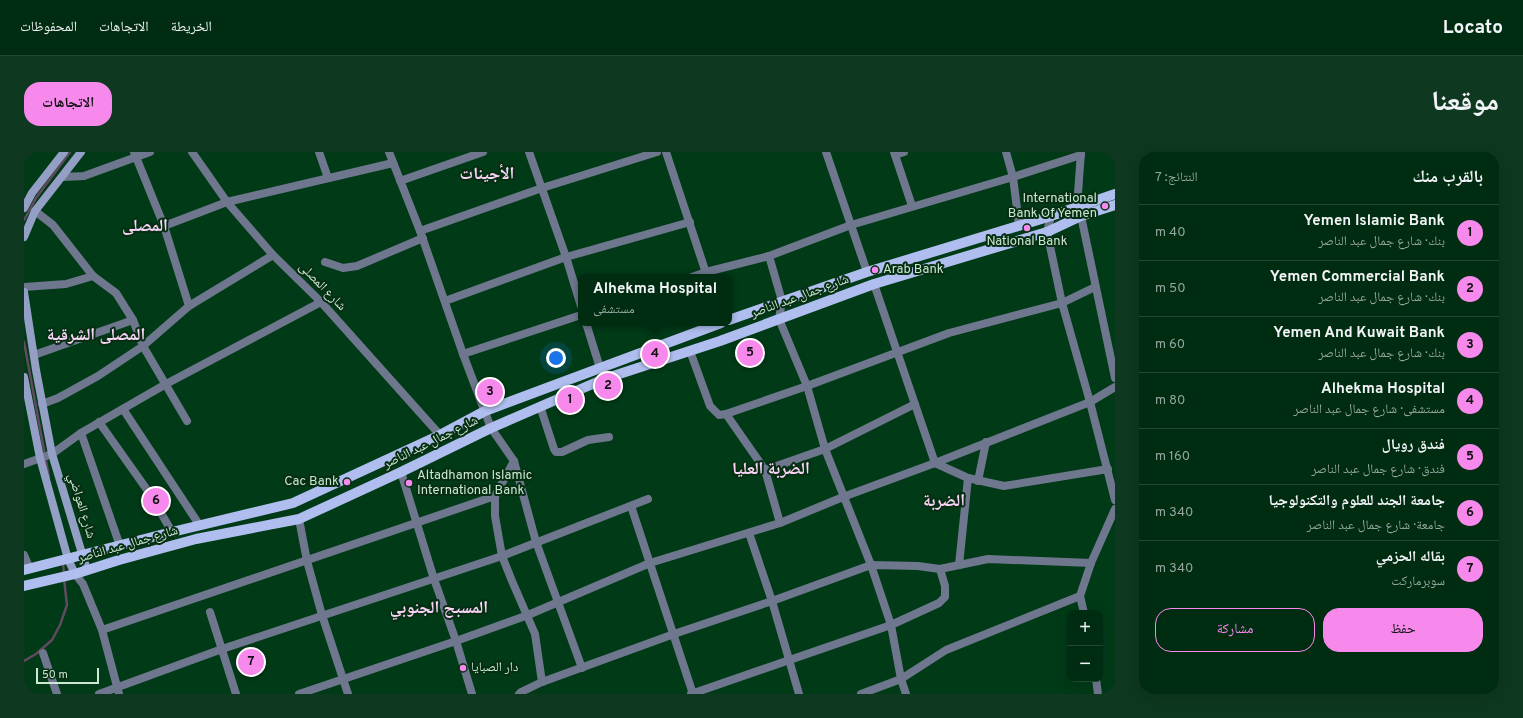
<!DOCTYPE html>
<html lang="ar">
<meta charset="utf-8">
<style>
:root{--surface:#002c11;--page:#0e381f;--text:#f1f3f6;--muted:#95a79f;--line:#224831;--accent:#f788ec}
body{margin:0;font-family:Overpass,"Noto Naskh Arabic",sans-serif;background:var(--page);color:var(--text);direction:rtl}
.controls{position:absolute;right:12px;bottom:12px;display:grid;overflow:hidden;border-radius:8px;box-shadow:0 4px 16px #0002}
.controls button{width:36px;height:36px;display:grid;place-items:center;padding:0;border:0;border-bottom:1px solid var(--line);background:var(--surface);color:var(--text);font:20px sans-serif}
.scale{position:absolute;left:12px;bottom:10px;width:63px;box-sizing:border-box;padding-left:4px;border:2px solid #cde8d2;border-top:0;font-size:11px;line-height:14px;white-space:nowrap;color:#cde8d2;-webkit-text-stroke:3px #052e13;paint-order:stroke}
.you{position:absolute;left:532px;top:206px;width:14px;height:14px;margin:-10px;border:3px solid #fff;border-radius:50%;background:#1a73e8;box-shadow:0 0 0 6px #1a73e833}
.badge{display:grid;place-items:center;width:26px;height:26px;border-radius:50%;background:var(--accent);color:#111;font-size:13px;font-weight:700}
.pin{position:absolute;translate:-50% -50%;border:2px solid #fff;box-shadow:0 1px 4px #0006}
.popup{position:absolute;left:554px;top:122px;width:154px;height:52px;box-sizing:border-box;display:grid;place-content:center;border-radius:8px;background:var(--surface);filter:drop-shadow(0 1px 3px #0005);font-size:13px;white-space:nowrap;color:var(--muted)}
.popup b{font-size:15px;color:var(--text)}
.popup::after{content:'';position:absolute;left:50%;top:100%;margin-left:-8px;border:8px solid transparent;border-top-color:var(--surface)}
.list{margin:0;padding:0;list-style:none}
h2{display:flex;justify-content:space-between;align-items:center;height:52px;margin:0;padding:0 16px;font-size:17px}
h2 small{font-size:13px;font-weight:400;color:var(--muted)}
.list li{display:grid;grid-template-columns:26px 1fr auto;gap:12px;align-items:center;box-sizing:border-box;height:56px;padding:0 16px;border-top:1px solid var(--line)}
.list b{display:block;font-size:15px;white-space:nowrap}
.list p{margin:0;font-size:13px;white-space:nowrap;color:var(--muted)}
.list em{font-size:13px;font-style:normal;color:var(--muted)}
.actions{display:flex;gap:8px;padding:12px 16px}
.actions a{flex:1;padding:9px 0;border:1px solid var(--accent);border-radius:16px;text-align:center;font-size:14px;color:var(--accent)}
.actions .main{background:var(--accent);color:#111}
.map{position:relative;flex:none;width:1091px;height:542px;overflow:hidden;direction:ltr;border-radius:16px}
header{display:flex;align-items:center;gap:24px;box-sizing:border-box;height:56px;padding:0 20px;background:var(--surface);border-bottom:1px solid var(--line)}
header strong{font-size:19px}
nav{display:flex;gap:22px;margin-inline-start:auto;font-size:14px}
.intro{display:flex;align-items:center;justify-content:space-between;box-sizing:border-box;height:96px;padding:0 24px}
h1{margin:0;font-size:28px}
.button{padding:10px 18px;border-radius:16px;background:var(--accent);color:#111;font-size:14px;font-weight:700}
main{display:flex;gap:24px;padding:0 24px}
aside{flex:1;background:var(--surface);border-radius:16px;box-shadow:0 4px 16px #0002}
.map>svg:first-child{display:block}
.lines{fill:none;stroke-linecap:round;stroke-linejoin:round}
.stream{stroke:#604a60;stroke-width:2.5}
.street{stroke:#6f778e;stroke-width:8}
.secondary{stroke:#939fc5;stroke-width:8}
.primary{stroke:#afbeee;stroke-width:10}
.poi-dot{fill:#f788ec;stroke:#052e13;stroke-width:1.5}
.labels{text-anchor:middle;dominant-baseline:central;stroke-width:4;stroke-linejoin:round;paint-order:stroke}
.poi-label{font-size:13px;fill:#cde8d2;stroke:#052e13;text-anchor:start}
.street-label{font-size:13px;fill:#cde8d2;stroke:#052e13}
.district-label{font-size:17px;font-weight:bold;fill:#fbd5f6;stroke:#052e13}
</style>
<header>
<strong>Locato</strong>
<nav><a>الخريطة</a><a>الاتجاهات</a><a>المحفوظات</a></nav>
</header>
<div class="intro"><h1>موقعنا</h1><a class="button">الاتجاهات</a></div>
<main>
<aside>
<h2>بالقرب منك<small>النتائج: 7</small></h2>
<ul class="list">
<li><span class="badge">1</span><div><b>Yemen Islamic Bank</b><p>بنك · شارع جمال عبد الناصر</p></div><em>40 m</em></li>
<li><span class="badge">2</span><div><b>Yemen Commercial Bank</b><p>بنك · شارع جمال عبد الناصر</p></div><em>50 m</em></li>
<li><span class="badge">3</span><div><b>Yemen And Kuwait Bank</b><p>بنك · شارع جمال عبد الناصر</p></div><em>60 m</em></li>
<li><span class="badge">4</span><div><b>Alhekma Hospital</b><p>مستشفى · شارع جمال عبد الناصر</p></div><em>80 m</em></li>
<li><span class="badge">5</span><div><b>فندق رويال</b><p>فندق · شارع جمال عبد الناصر</p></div><em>160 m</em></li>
<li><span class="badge">6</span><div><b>جامعة الجند للعلوم والتكنولوجيا</b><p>جامعة · شارع جمال عبد الناصر</p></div><em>340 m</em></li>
<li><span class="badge">7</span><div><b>بقاله الحزمي</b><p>سوبرماركت</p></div><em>340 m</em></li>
</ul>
<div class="actions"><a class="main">حفظ</a><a>مشاركة</a></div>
</aside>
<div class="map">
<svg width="1091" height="542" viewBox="0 0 1091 542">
<rect width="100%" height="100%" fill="#003a17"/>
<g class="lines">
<!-- stream -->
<g class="stream">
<path d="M 0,68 L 12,46 L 46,0"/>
<path d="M 0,190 L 25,325"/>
<path d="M 39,411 L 40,422"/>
<path d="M 0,509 L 12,502 L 28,488 L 36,473 L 43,453 L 40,427"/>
</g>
<!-- street -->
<g class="street">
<path d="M 110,0 L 140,74 L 165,154"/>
<path d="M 168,0 L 203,50 L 249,103 L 297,150 L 416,283"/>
<path d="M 295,0 L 304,26"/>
<path d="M 365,0 L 396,79 L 439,202 L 467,276 L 490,309 L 512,390 L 558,516"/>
<path d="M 505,0 L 542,105 L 557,154"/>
<path d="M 642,0 L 683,124"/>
<path d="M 802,0 L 843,120"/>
<path d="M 870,0 L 888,54"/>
<path d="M 982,0 L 989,25 L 995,73"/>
<path d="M 871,3 L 880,0"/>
<path d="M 39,25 L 60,24 L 126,0"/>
<path d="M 376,29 L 459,0"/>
<path d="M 1053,55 L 1057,0"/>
<path d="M 11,59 L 29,73 L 69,124 L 92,141 L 109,168 L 119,194 L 163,269"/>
<path d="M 1027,64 L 1023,80 L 1038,151 L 1066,250 L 1091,348"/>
<path d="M 1057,64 L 1091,226"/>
<path d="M 140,74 L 203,50 L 369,11"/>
<path d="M 396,79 L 518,36 L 633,0"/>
<path d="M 745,104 L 758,149 L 755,167 L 783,234 L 801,297 L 847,413 L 867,473 L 877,527 L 882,542"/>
<path d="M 301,110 L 319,116 L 333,114 L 399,86"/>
<path d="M 668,125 L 682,120 L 745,104 L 827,73 L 989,25 L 1057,3"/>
<path d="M 850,132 L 911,311 L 944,326 L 980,334 L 1084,317"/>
<path d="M 0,135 L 42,132 L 69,124"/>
<path d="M 421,149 L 542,105 L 666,70"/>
<path d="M 562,171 L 576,216"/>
<path d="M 666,199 L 686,254 L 695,263 L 702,262 L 783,234 L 925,181 L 1038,151 L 1071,135"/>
<path d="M 439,202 L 557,163"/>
<path d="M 10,203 L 109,168"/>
<path d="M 18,252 L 34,246 L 74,224 L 119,194 L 165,154 L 249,103"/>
<path d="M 516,254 L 530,297 L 532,300 L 538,300 L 564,288 L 585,285"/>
<path d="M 99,257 L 176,374"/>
<path d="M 702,262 L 741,318 L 756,371"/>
<path d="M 75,270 L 126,342 L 148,380"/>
<path d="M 57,281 L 96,394"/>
<path d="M 490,309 L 471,344 L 471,364 L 478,404 L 488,429 L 511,482 L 518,530"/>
<path d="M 0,312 L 28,302 L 57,281 L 142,232 L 297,150"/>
<path d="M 741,318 L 801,297 L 891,252"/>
<path d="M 377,320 L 410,427 L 432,489 L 448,542"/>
<path d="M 954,329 L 962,290"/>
<path d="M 607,354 L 669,542"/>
<path d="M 275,367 L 283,409 L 298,463 L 324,542"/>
<path d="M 725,381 L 748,449 L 775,542"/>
<path d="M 0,403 L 6,417"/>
<path d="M 935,413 L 944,326"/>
<path d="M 51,422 L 59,432 L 78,478 L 95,542"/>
<path d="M 1056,444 L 1060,461"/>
<path d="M 186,460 L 212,542"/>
<path d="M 78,478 L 471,344"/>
<path d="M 19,501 L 33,542"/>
<path d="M 1072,527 L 1074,542"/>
<path d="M 75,542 L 198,497 L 478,404 L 624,347"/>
<path d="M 275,542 L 432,489 L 504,463 L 626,411 L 756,371 L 819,345 L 911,311 L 1066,250 L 1091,235"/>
<path d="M 495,542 L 497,540 L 518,530 L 650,482 L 748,449 L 847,413 L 894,414 L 916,417 L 964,407 L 1067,411"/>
<path d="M 667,542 L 867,473 L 915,451 L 921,445 L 921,434 L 916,417"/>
<path d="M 837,542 L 877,527 L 922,498 L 1056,444 L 1067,411 L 1091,357"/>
</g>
<!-- secondary -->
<g class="secondary">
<path d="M 0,56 L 8,41 L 40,0"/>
<path d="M 0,85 L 11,59 L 57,0"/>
<path d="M 0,140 L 12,218 L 28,302 L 63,418"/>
<path d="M 0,225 L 16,306 L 44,407 L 51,422"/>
</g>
<!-- primary -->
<g class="primary">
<path d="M 705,168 L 843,120 L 1027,64 L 1091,42"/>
<path d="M 0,418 L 148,380 L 269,351 L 416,283 L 461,259 L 697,171"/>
<path d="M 0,434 L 51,422 L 95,408 L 172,387 L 275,367 L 377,320 L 467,276 L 580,227 L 696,189 L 850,132 L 1023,80 L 1057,64 L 1091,53"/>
</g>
</g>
<!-- markers -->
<g class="poi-dot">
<circle cx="1081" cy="54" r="4"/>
<circle cx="1003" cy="76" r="4"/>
<circle cx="851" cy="118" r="4"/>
<circle cx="323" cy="330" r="4"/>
<circle cx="385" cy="331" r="4"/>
<circle cx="439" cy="516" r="4"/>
</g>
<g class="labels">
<!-- poi labels -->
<g class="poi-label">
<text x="1073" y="47" text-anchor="end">International<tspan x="1073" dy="15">Bank Of Yemen</tspan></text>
<text x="1003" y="90" text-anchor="middle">National Bank</text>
<text x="859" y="118">Arab Bank</text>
<text x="393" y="324">Altadhamon Islamic<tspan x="393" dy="15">International Bank</tspan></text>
<text x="315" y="330" text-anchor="end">Cac Bank</text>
<text x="447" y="516">دار الصبايا</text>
</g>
<!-- street labels -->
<g class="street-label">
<text transform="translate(298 135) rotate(46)">شارع المصلى</text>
<text transform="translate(776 145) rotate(-20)">شارع جمال عبد الناصر</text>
<text transform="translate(407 291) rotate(-26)">شارع جمال عبد الناصر</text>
<text transform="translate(57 354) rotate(73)">شارع العواضي</text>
<text transform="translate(104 393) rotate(-16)">شارع جمال عبد الناصر</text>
</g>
<!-- district labels -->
<g class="district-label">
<text x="463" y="23">الأجينات</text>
<text x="121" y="75">المصلى</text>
<text x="72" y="184">المصلى الشرقية</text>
<text x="747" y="318">الضربة العليا</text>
<text x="920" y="350">الضربة</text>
<text x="415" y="457">المسبح الجنوبي</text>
</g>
</g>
</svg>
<div class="controls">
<button>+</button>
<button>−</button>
</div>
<div class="scale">50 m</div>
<div class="you"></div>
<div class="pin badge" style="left:546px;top:248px">1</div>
<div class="pin badge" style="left:584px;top:234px">2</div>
<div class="pin badge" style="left:466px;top:240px">3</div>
<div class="pin badge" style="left:631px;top:202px">4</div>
<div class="popup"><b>Alhekma Hospital</b>مستشفى</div>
<div class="pin badge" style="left:726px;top:201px">5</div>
<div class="pin badge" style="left:132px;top:349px">6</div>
<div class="pin badge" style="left:227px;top:510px">7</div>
</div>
</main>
